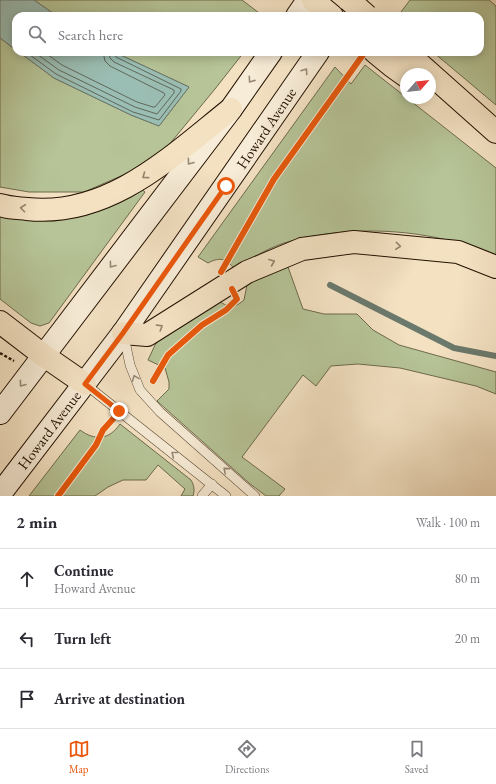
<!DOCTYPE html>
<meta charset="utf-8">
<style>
:root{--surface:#fff;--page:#f2f2f3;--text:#2b2b33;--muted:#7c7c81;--line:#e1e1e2;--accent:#ea580c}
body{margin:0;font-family:"EB Garamond",serif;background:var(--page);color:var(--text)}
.compass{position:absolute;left:400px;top:68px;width:36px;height:36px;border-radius:50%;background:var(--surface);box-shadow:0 2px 10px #0003;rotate:62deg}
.stop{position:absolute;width:12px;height:12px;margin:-9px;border:3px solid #ea580c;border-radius:50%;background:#fff}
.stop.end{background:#ea580c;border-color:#fff;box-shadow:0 1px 4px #0008}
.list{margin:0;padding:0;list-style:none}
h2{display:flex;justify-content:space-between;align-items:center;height:52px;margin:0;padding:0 16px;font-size:17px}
h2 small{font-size:13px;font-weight:400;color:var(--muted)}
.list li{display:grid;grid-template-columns:26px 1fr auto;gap:12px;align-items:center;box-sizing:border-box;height:60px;padding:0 16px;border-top:1px solid var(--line)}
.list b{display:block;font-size:15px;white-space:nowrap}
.list p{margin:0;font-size:13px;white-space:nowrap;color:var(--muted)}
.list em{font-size:13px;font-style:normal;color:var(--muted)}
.icon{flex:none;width:22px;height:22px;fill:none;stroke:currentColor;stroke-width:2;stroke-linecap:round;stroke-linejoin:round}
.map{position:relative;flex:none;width:496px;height:496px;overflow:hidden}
.search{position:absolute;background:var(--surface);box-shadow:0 2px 10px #0003;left:12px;right:12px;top:12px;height:44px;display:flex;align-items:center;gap:10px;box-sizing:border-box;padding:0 14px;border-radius:12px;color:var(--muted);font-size:15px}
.sheet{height:232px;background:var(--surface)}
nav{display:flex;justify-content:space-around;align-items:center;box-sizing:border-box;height:56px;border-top:1px solid var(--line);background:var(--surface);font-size:11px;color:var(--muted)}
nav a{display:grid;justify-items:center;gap:2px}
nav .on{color:var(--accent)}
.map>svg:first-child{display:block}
.green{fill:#b6c497;stroke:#6d6a4c}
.water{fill:#9bbeb4;stroke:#6b796c}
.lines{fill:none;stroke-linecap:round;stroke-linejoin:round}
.shore{stroke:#60685a;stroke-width:1}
.stream{stroke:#6b796c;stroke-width:6}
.lane-casing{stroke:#584530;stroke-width:10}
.secondary-casing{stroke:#241100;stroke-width:24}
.highway-casing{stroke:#241100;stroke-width:24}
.path{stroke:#241100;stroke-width:2.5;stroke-dasharray:3 2;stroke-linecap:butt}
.lane{stroke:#f7ecd7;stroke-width:9}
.secondary{stroke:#f7ecd7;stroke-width:22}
.highway{stroke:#f3e1c2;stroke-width:22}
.highway-bridge-casing{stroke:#241100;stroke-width:24;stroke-linecap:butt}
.highway-bridge{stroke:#f3e1c2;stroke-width:22}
.cycleway-casing{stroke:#f7ecd7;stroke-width:8}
.cycleway{stroke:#e8590c;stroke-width:6}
.oneway{stroke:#988976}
.oneway2{stroke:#96836b}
.route{stroke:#ea580c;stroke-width:5}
.labels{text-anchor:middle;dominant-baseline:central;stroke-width:4;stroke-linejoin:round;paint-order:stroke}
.street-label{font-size:15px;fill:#241100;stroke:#f7ecd7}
</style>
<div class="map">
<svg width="496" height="496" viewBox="0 0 496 496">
<rect width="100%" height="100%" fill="#f3e1c2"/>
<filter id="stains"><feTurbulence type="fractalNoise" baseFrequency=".005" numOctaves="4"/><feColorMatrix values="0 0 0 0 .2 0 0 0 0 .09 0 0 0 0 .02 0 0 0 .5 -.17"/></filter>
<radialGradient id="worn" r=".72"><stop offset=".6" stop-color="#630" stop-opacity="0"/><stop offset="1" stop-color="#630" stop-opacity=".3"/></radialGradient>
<!-- green -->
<g class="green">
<path d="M 34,0 L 242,0 L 263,16 L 57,16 Z"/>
<path d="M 410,0 L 489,0 L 496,6 L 496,105 L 433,52 L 480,52 L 480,16 L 398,16 Z"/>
<path d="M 0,38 L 16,50 L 16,52 L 19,52 L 54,78 L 131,115 L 159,126 L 189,87 L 114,52 L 244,52 L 215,89 L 168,146 L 128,173 L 84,192 L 29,192 L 0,187 Z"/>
<path d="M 365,65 L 496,168 L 496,255 C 482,251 469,246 455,242 C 403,228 344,227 291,241 C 271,246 252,258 234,269 C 227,258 219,257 208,263 L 198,257 L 335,67 L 351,84 Z"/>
<path d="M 140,188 L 145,192 L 49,323 L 40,326 L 31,323 L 0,299 L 0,212 Z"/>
<path d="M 288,267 L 303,309 L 324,314 L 357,314 L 373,330 L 399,345 L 496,372 L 496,394 L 476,386 L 400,368 L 358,364 L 331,366 L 316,386 L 303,375 L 242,457 L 285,489 L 279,496 L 266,496 L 249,483 L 157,401 L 169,389 L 169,382 L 165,368 L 148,360 L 155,345 L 164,334 L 215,298 C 227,307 232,310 244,300 L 248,280 Z"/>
<path d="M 120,424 L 191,480 C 194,485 195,490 193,496 L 181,496 L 185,489 L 158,465 L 146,480 L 123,480 L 108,487 L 95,496 L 29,496 L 80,430 C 95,441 109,440 120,424 Z"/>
</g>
<!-- water -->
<g class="water">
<path d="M 0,0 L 34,0 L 57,16 L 16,16 L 16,50 L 0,38 Z"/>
<path d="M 19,52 L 114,52 L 189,87 L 159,126 L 131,115 L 54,78 Z"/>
</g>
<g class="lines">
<!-- shore -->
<g class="shore">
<path d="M 26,52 L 56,74 L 133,112 L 159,120 L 181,91 L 181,89 L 116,57 L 114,52"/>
<path d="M 34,52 L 59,70 L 135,107 L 157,114 L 174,93 L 174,90 L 114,62 L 110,58 L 109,52"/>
<path d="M 44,52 L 62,65 L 137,102 L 153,107 L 155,107 L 165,95 L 164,93 L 110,66 L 105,61 L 103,52"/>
</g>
<!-- stream -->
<path class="stream" d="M 330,285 L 454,348 L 496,356"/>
<!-- lane casing -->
<g class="lane-casing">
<g id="lane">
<path d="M 124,336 L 130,365 L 140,390 L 160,412 L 255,496"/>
<path d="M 85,384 L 226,496"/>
<path d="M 202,496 L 212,484"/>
</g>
</g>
<!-- secondary casing -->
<g class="secondary-casing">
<g id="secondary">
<path d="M 297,16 L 308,0"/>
<path d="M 0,413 L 231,109 L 271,52"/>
<path d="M 0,494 L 123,333 L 318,52"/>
</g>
</g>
<!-- highway casing -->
<g class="highway-casing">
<g id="highway">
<path d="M 313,0 L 332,16"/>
<path d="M 375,52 L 392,66 L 406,76"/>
<path d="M 406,52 L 496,132"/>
<path d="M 0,205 C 9,208 18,208 27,209 C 109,218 172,156 231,109"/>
<path d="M 0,322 L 43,355 L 85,384"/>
<path d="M 123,333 L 147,335 L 247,272 L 302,249 L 354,242 L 458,252 L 496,267"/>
</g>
</g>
<!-- path -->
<path class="path" d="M 0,353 L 14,361"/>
<!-- lane -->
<use href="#lane" class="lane"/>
<!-- secondary -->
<use href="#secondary" class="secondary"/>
<!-- highway -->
<use href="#highway" class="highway"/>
<!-- highway-bridge casing -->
<g class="highway-bridge-casing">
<path id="highway-bridge" d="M 349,0 L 367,16"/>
</g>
<!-- highway-bridge -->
<use href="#highway-bridge" class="highway-bridge"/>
<!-- cycleway casing -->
<g class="cycleway-casing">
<g id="cycleway">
<path d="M 221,272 L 274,179 L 365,52"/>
<path d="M 153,381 L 168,355 L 202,325 L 226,310 L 237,299 L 232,289"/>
<path d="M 58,496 L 96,445 L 103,430 L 113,419"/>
</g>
</g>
<!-- cycleway -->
<use href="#cycleway" class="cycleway"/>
</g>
<!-- one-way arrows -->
<defs><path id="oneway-chevron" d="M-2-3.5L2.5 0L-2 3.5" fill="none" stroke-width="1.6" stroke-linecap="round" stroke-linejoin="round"/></defs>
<g class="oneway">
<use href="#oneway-chevron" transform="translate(305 71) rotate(-56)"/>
<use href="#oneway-chevron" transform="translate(251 80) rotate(125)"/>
<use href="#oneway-chevron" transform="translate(190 162) rotate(127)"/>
<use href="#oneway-chevron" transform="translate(112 265) rotate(127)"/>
<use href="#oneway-chevron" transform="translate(135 378) rotate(-111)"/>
<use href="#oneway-chevron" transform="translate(22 384) rotate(127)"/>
<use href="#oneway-chevron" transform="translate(174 454) rotate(-142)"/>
<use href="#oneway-chevron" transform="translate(226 470) rotate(-139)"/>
</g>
<g class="oneway2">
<use href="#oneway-chevron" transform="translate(145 176) rotate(144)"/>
<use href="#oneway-chevron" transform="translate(23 208) rotate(-173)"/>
<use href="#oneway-chevron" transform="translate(398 246) rotate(5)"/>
<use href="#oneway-chevron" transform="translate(272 262) rotate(-22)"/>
<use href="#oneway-chevron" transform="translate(160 327) rotate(-32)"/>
</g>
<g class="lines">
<!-- route -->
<path class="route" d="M 119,411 L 85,384 L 123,333 L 226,186"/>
</g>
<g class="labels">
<!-- street labels -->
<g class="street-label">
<text transform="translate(266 128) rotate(-56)">Howard Avenue</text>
<text transform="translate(49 430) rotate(-53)">Howard Avenue</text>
</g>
</g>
<rect width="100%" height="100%" filter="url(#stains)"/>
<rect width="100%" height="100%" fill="url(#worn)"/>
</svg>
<svg class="compass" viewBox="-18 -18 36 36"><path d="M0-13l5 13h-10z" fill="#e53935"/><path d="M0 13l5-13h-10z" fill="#7c7c81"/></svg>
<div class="stop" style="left:226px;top:186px"></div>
<div class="stop end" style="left:119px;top:411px"></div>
<div class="search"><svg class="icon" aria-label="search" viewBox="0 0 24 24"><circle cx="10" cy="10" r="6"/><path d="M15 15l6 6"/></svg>Search here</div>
</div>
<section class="sheet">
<h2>2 min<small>Walk · 100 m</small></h2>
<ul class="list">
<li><svg class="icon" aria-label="ahead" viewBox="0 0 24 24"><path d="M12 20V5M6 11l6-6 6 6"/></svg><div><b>Continue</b><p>Howard Avenue</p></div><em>80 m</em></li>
<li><svg class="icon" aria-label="left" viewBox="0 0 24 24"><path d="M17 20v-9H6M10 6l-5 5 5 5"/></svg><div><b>Turn left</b></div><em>20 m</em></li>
<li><svg class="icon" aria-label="arrive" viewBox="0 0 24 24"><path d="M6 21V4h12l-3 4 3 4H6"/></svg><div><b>Arrive at destination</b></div></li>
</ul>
</section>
<nav>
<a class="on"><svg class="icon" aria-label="map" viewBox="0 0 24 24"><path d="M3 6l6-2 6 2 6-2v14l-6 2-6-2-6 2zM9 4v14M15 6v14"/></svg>Map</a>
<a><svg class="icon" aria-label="directions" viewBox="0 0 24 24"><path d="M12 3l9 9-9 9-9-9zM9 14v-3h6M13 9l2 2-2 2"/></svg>Directions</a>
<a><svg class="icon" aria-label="saved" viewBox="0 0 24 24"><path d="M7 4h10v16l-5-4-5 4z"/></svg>Saved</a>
</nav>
